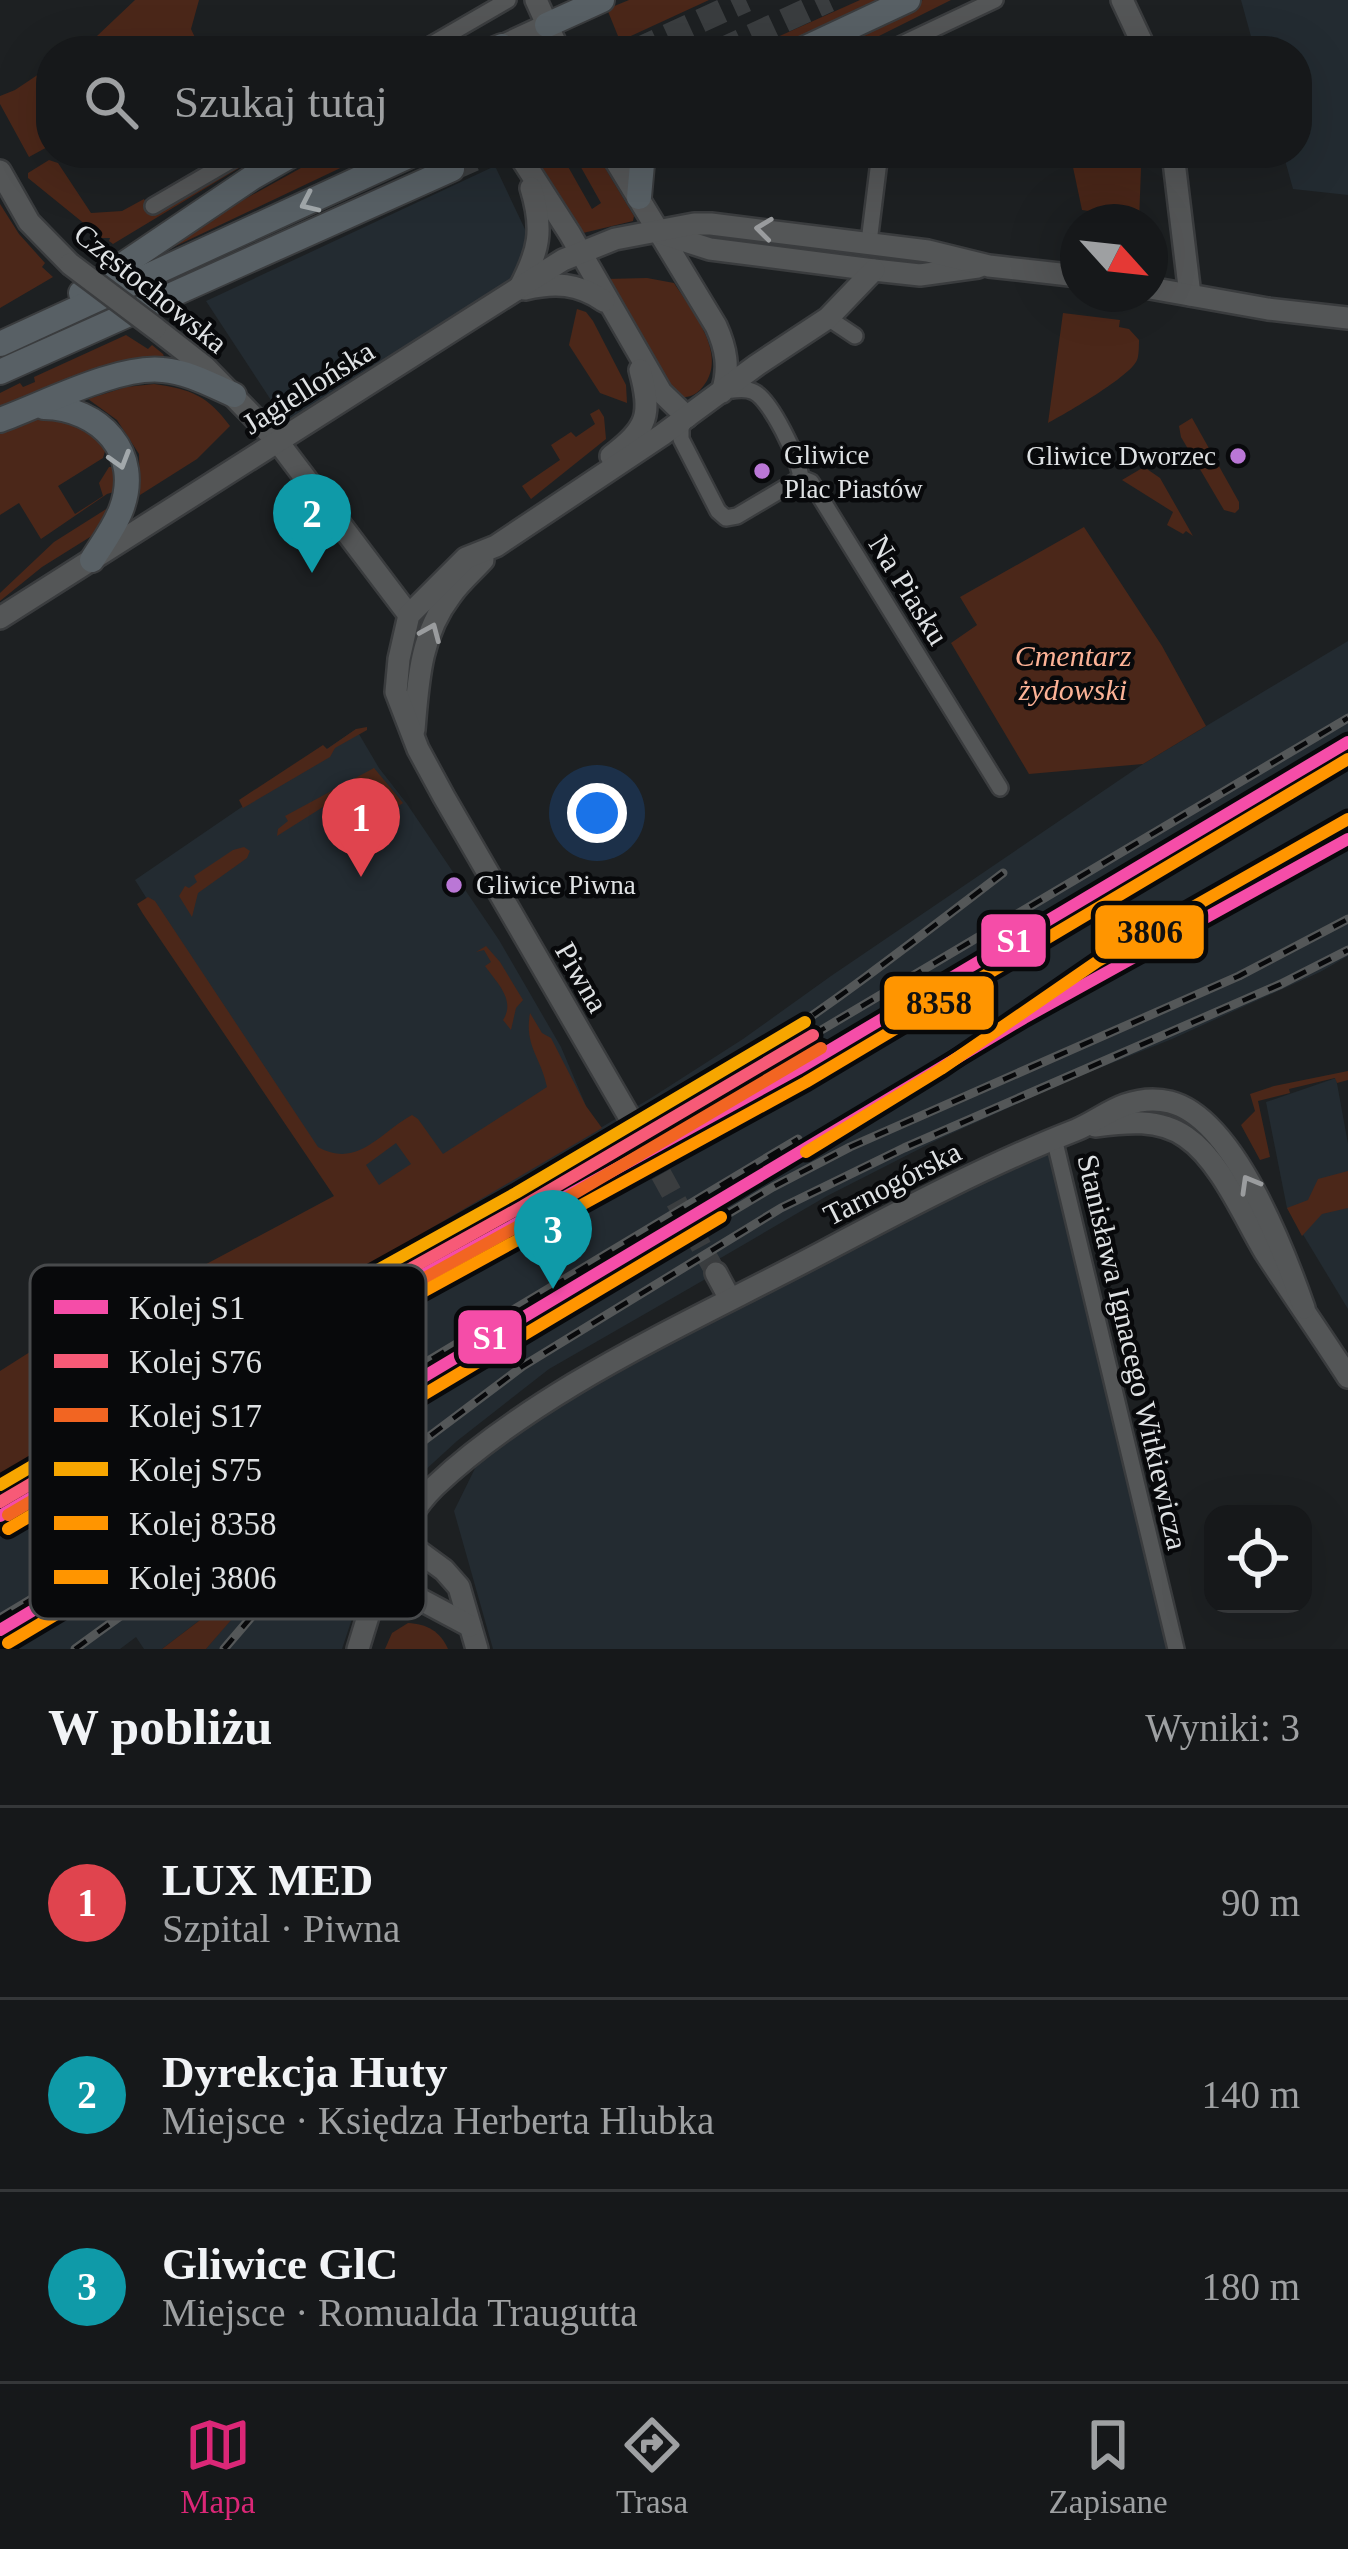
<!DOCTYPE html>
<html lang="pl">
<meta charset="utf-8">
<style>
:root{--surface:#16181a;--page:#1f2123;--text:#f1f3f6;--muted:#9ea0a2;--line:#353739;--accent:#db2777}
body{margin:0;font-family:Georgia,serif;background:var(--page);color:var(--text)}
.controls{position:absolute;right:36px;bottom:36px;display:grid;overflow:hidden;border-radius:24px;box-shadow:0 12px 48px #0002}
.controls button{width:108px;height:108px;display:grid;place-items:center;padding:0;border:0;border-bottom:3px solid var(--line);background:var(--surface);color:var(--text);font:60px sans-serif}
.compass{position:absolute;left:1060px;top:204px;width:108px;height:108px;border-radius:50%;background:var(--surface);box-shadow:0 12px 48px #0002;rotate:117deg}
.you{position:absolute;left:597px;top:813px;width:42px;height:42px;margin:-30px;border:9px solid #fff;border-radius:50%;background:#1a73e8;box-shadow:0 0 0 18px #1a73e833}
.badge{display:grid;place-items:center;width:78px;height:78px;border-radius:50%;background:var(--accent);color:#fff;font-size:39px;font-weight:700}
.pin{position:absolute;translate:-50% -99px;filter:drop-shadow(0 3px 6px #0008)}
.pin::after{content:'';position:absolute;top:63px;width:42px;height:36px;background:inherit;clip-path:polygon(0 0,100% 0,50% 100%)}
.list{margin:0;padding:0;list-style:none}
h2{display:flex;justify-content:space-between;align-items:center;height:156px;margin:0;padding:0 48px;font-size:51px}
h2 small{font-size:39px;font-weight:400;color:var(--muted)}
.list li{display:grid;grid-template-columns:78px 1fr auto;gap:36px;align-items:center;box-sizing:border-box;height:192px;padding:0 48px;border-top:3px solid var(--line)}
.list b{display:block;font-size:45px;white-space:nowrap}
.list p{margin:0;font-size:39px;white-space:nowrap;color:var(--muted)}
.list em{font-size:39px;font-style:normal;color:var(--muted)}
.icon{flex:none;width:66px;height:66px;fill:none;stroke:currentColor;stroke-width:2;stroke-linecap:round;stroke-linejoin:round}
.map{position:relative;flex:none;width:1348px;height:1649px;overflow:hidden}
.search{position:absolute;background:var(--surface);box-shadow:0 12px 48px #0002;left:36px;right:36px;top:36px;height:132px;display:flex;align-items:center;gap:30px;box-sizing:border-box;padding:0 42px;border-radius:48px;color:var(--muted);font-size:45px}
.sheet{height:732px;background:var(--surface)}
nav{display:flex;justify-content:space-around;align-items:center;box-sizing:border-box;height:168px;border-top:3px solid var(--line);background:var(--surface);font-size:33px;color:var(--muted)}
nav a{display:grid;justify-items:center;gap:6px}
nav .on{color:var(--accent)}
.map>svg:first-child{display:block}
.built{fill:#232b31}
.green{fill:#4b2719;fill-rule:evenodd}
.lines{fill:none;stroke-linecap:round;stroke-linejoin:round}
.secondary-tunnel{stroke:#3a3d3f;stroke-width:21;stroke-dasharray:21 10;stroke-linecap:butt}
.primary-tunnel{stroke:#3a3d3f;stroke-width:24;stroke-dasharray:24 12;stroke-linecap:butt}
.street-casing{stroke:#3a3c3e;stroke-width:20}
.secondary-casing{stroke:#3a3c3e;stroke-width:26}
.primary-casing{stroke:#3a3c3e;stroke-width:28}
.street{stroke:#545657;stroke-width:15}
.secondary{stroke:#545657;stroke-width:21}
.primary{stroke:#586065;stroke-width:24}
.rail-casing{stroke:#545758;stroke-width:9}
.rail{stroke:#08090b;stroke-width:4.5;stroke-dasharray:14;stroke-linecap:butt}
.secondary-bridge-casing{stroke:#3a3c3e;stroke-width:26;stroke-linecap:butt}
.secondary-bridge{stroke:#545657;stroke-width:21}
.rail-1-casing{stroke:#08090b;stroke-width:21}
.rail-2-casing{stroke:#08090b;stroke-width:21}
.rail-3-casing{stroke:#08090b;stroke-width:21}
.rail-4-casing{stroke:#08090b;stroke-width:21}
.rail-5-casing{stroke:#08090b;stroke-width:21}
.rail-6-casing{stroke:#08090b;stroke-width:21}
.rail-1{stroke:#f54da8;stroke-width:12}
.rail-2{stroke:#f75a77;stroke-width:12}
.rail-3{stroke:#f26522;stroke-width:12}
.rail-4{stroke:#f7a600;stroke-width:12}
.rail-5{stroke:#ff9500;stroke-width:12}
.rail-6{stroke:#ff9500;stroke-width:12}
.oneway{stroke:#a2a8ab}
.oneway2{stroke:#9a9c9e}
.bus-dot{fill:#ba77d6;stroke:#08090b;stroke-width:4.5}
.labels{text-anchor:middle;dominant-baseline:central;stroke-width:9;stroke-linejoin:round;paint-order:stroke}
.bus-label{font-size:27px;fill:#dfe2e4;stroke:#08090b;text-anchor:start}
.street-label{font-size:30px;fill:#dfe2e4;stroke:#08090b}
.park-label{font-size:30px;font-style:italic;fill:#fcb296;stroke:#08090b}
.key{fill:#08090b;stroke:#484a4c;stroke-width:3}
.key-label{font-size:33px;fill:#dfe2e4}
.line-badge{stroke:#08090b;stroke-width:4.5}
.badge-label{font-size:33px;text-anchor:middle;font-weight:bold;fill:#fff}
.pale-badge-label{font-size:33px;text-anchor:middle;font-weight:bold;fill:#111}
</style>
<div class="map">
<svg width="1348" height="1649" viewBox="0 0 1348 1649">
<rect width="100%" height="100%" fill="#1d2022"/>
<!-- built -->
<g class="built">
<path d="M 1241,0 L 1348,0 L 1348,195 L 1293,189 L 1283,153 L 1297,153 L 1297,51 L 1255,51 Z"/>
<path d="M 495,166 L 542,265 L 288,426 L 206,301 Z"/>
<path d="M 1348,641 L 1348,956 L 1320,972 L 1172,1039 L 1072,1079 L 935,1141 L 827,1196 L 712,1263 L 716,1273 L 549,1369 L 457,1441 L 422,1473 L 381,1531 L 342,1649 L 206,1649 L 284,1556 L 162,1649 L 144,1649 L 136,1637 L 120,1649 L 0,1649 L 0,1476 L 314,1297 L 651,1098 L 743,1039 L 831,976 L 1143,764 Z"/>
<path d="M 356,729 L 379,768 L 407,804 L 499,940 L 561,1047 L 586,1106 L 397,1225 L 334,1196 L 135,880 Z"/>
<path d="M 1336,1078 L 1348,1144 L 1348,1309 L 1287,1208 L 1266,1102 Z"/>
<path d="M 1054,1138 L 1060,1198 L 1176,1649 L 493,1649 L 454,1511 L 487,1444 L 546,1402 Z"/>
</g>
<!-- green -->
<g class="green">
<path d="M 135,0 L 199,0 L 191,29 L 198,44 L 188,51 L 74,51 L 97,36 Z"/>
<path d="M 629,0 L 709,0 L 620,41 L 607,9 Z"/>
<path d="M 860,0 L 889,0 L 781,51 L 747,51 L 764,46 L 764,43 Z"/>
<path d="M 923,0 L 951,0 L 849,51 L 817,51 Z"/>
<path d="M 51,66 L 51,145 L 29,157 L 0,104 L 0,96 L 15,90 Z"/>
<path d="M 258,153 L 264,153 L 113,244 L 109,241 L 110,238 L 102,238 L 28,178 L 28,173 L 49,160 L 58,163 L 91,213 L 122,211 L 144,199 L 153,214 Z"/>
<path d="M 328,153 L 372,153 L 161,253 L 162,256 L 383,153 L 393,153 L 155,264 L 149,252 Z"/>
<path d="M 547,153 L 562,156 L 592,209 L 601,203 L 573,153 L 596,153 L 634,216 L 633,221 L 583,233 L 542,167 L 541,162 Z"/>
<path d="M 1070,153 L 1139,153 L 1141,168 L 1139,222 L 1087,222 L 1089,211 L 1082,210 Z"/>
<path d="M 0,204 L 19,234 L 45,263 L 42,267 L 53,277 L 0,308 Z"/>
<path d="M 647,278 L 674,283 C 692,311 732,358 700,390 C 692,398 684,398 673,396 L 606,279 Z"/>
<path d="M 577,309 L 586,312 L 593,321 L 626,385 L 627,403 L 600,393 L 569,345 Z"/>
<path d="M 1063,313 L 1120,320 L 1119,327 L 1129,329 L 1139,340 C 1139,344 1139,356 1137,360 C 1131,376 1065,414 1048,423 Z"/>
<path d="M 126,335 L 148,349 L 152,345 L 163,354 L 165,359 L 0,407 L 0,393 L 20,383 L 23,387 L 35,382 L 34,377 Z"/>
<path d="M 154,384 C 191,389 208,396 230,426 L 197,459 L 140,495 L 139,454 L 117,420 L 88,399 L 126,387 Z"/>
<path d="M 599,409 L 604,417 L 606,439 L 531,499 L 522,486 L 560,460 L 551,445 L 571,432 L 576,437 L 595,424 L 590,414 Z"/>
<path d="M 41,416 L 81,422 L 106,448 L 103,458 L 58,486 L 75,514 L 103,496 L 99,483 L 109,467 L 115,467 L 117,491 L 107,494 L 41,539 L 19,503 L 0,515 L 0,432 Z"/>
<path d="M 1192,418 L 1239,502 L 1239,509 L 1235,513 L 1224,510 L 1181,437 L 1179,426 Z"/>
<path d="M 1144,467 L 1160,478 L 1193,536 L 1186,531 L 1183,534 L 1167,525 L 1173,512 L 1122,480 Z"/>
<path d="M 111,506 L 98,532 L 42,567 L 0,601 L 0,593 L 54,542 Z"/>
<path d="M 1084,527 L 1162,646 L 1206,726 L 1143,764 L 1029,774 L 951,643 L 977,625 L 960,597 Z"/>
<path d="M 367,727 L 367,730 L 335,748 L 330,757 L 243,808 L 239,800 L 323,745 L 327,749 L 356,729 Z"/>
<path d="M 374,768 L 403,803 L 388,813 L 376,798 L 367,801 L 351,794 L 342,795 L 277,836 L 278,829 L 288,821 L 285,816 Z"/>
<path d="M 244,847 L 250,851 L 247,858 L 198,893 L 192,917 L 179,896 L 185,886 L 189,888 L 197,882 L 194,876 L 233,850 Z"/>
<path d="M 148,897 L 155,901 L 318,1147 C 358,1169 379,1133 412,1115 L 418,1119 L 443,1154 L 547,1087 C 541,1057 524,1046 530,1013 L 542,1033 L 551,1038 L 586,1106 L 602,1128 L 314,1297 L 0,1476 L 0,1371 L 52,1338 L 60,1342 L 334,1196 L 143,914 L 137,904 ZM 396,1143 L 411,1164 L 379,1185 L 366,1165 Z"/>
<path d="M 486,946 L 500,962 L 523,1000 L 516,1008 L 511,1030 L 503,1020 C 516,1000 497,983 485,966 L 491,962 L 484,950 L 476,952 Z"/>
<path d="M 1348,1071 L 1348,1080 L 1337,1083 L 1335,1078 L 1289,1089 L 1290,1093 L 1258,1101 L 1270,1157 L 1260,1160 L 1241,1125 L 1255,1111 L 1250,1094 L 1274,1086 Z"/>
<path d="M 1348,1171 L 1348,1208 L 1322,1214 L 1302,1236 L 1287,1208 L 1308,1200 L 1318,1179 Z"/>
<path d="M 291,1551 L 206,1649 L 162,1649 Z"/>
<path d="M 408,1623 C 427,1624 440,1631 448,1649 L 385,1649 L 392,1633 Z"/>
</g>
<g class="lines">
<!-- secondary-tunnel -->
<path class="secondary-tunnel" d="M 631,1120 L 716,1273"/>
<!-- primary-tunnel -->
<g class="primary-tunnel">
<path d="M 635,51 L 746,0"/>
<path d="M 719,51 L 829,0"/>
<path d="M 452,169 L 488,153"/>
</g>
<!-- street casing -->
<g class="street-casing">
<g id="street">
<path d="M 420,51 L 508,0"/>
<path d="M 887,51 L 995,0"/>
<path d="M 153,206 L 244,153"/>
<path d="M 869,242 L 880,153"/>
<path d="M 828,318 L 855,336"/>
<path d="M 725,391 C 734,390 745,387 754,392 C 771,400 799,459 801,478 L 811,482 L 1000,788"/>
<path d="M 687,417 L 681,428 L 681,439 L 718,511 L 726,518 L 737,516 L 801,478"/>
<path d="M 1054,1138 L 1176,1649"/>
</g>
</g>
<!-- secondary casing -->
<g class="secondary-casing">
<g id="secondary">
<path d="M 536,0 L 559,51"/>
<path d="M 1122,0 L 1146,51"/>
<path d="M 499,51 L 502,46 L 547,25"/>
<path d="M 518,153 L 570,234 L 661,392 L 687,417"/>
<path d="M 611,153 L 716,326 C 726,348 730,368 722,392"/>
<path d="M 1173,153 L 1190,295"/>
<path d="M 0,171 L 29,222 L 70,264"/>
<path d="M 660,233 L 710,249 L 874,270 L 920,275 L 978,267"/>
<path d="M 1150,288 L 1268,309 L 1348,318"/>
<path d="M 519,289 C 539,251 544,230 531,188"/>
<path d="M 525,289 C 555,282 578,283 604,301"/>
<path d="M 155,328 L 205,367 L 278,442 L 409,615"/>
<path d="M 611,456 C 648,428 652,415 640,370"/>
<path d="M 0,618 L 563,260 L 615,239 L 694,224 L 711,224 L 928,251 L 989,266 L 1078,276"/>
<path d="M 414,730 C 418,682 420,635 451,595 C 460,582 473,571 483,560"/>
<path d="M 631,1120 L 444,797 L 418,749 L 396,692 L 399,659 L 409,615 L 466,558 L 496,546 L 662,435 L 757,365 L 828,318 L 874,270"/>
<path d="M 1095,1126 C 1126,1122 1159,1118 1186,1137 C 1220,1160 1244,1217 1265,1252 C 1292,1294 1321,1335 1348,1377"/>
<path d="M 716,1273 L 730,1299"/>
<path d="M 399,1537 L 444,1570 L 459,1587 L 477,1649"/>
<path d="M 382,1579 L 470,1626"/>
<path d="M 358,1649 C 375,1594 392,1528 435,1486 C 476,1447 526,1413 574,1384 C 654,1336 740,1296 823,1252 C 906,1208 989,1164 1076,1130 C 1093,1123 1108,1111 1125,1105 C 1139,1100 1154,1098 1170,1102 C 1234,1118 1284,1251 1304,1308"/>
</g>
</g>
<!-- primary casing -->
<g class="primary-casing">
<g id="primary">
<path d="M 547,25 L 602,0"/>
<path d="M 490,51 L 502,46"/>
<path d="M 799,51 L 908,0"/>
<path d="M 639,197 L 643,153"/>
<path d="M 81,293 L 253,177 L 295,153"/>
<path d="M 0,344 L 415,153"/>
<path d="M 0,372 L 452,169"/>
<path d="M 44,407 C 100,408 143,453 121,510 C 114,528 102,544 92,560"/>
<path d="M 0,420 C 44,404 118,365 163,370 C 188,372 211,385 234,395"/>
</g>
</g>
<!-- street -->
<use href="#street" class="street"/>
<!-- secondary -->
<use href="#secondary" class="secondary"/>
<!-- primary -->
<use href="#primary" class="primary"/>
<!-- rail casing -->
<g class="rail-casing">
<g id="rail">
<path d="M 813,1035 L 1348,718"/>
<path d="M 429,1245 C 540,1182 653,1121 760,1051 C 844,996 923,934 1003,873"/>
<path d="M 386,1469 L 523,1366 L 781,1208 L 904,1148 L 1281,984 L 1348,950"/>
<path d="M 0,1618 L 798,1139"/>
<path d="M 75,1649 L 429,1392 L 773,1187 L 850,1147 L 1239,976 L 1348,919"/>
<path d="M 224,1649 L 341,1512 L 397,1458"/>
</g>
</g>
<!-- rail -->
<use href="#rail" class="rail"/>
<!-- secondary-bridge casing -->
<g class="secondary-bridge-casing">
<path id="secondary-bridge" d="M 70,264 L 155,328"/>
</g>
<!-- secondary-bridge -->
<use href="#secondary-bridge" class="secondary-bridge"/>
<!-- rail-1 casing -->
<g class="rail-1-casing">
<g id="rail-1">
<path d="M 0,1516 L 255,1367 L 798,1069 L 1348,742"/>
<path d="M 0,1630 L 1024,1018 L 1348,839"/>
</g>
</g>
<!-- rail-2 casing -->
<g class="rail-2-casing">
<path id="rail-2" d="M 0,1502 L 167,1404 L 523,1206 L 813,1035"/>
</g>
<!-- rail-3 casing -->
<g class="rail-3-casing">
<path id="rail-3" d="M 8,1515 L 174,1417 L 531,1219 L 821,1048"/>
</g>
<!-- rail-4 casing -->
<g class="rail-4-casing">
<path id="rail-4" d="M 0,1485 L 160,1391 L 516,1193 L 805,1022"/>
</g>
<!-- rail-5 casing -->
<g class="rail-5-casing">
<path id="rail-5" d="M 8,1529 L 262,1380 L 806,1082 L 1348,759"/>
</g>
<!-- rail-6 casing -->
<g class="rail-6-casing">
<g id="rail-6">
<path d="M 806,1152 L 941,1069 L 1098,961 L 1348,819"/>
<path d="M 8,1643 L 721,1217"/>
</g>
</g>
<!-- rail-1 -->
<use href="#rail-1" class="rail-1"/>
<!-- rail-2 -->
<use href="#rail-2" class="rail-2"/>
<!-- rail-3 -->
<use href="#rail-3" class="rail-3"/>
<!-- rail-4 -->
<use href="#rail-4" class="rail-4"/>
<!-- rail-5 -->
<use href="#rail-5" class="rail-5"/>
<!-- rail-6 -->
<use href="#rail-6" class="rail-6"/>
</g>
<!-- one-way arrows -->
<defs><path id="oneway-chevron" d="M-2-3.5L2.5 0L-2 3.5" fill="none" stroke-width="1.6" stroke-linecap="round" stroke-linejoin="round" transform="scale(3)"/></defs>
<g class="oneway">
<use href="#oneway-chevron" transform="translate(309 203) rotate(155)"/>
<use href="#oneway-chevron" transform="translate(120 460) rotate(73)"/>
</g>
<g class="oneway2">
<use href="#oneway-chevron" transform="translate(764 229) rotate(-173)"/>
<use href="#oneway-chevron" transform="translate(431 632) rotate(-67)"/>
<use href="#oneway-chevron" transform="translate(1249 1184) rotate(-120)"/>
</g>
<!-- markers -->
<g class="bus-dot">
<circle cx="1238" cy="456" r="10"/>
<circle cx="762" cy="471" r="10"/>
<circle cx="454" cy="885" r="10"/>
</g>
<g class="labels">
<!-- bus labels -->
<g class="bus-label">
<text x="784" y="455">Gliwice<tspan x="784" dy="34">Plac Piastów</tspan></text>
<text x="1216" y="456" text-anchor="end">Gliwice Dworzec</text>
<text x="476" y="885">Gliwice Piwna</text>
</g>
<!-- street labels -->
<g class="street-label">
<text transform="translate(151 288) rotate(39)">Częstochowska</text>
<text transform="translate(308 387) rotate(-32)">Jagiellońska</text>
<text transform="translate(909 590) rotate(58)">Na Piasku</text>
<text transform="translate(582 977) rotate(60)">Piwna</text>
<text transform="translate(892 1183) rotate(-27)">Tarnogórska</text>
<text transform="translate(1133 1352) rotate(77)">Stanisława Ignacego Witkiewicza</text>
</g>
<!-- park labels -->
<g class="park-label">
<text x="1073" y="655">Cmentarz<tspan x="1073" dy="34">żydowski</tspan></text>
</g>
</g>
<!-- legend -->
<rect x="30" y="1265" width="396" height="354" rx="18" class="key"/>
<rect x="54" y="1300" width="54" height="14" fill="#f54da8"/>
<rect x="54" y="1354" width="54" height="14" fill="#f75a77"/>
<rect x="54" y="1408" width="54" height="14" fill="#f26522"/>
<rect x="54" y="1462" width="54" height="14" fill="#f7a600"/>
<rect x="54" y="1516" width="54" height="14" fill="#ff9500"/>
<rect x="54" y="1570" width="54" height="14" fill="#ff9500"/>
<g class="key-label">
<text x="129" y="1319">Kolej S1</text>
<text x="129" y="1373">Kolej S76</text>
<text x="129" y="1427">Kolej S17</text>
<text x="129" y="1481">Kolej S75</text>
<text x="129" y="1535">Kolej 8358</text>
<text x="129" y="1589">Kolej 3806</text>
</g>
<g class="line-badge">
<rect x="1093" y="903" width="113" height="58" rx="12" fill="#ff9500"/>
<rect x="979" y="912" width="69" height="57" rx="12" fill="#f54da8"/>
<rect x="882" y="974" width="114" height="58" rx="12" fill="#ff9500"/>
<rect x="456" y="1308" width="68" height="58" rx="12" fill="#f54da8"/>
</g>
<g class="badge-label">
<text x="1014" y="952">S1</text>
<text x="490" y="1349">S1</text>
</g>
<g class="pale-badge-label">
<text x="1150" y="943">3806</text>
<text x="939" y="1014">8358</text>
</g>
</svg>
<div class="controls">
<button><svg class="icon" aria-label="locate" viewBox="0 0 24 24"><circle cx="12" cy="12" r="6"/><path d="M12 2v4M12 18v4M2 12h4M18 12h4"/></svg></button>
</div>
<svg class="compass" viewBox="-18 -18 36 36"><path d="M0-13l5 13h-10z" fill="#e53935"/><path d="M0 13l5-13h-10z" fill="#9ea0a2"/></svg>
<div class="you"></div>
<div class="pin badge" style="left:361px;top:877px;background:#e0444e">1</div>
<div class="pin badge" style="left:312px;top:573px;background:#0f9aa8">2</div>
<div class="pin badge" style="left:553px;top:1289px;background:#0f9aa8">3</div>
<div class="search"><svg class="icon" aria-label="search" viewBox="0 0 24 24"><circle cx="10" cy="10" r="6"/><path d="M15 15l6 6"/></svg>Szukaj tutaj</div>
</div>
<section class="sheet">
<h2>W pobliżu<small>Wyniki: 3</small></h2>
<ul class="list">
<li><span class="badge" style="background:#e0444e">1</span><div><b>LUX MED</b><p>Szpital · Piwna</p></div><em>90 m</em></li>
<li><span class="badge" style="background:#0f9aa8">2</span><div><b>Dyrekcja Huty</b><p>Miejsce · Księdza Herberta Hlubka</p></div><em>140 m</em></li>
<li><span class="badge" style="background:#0f9aa8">3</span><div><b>Gliwice GlC</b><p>Miejsce · Romualda Traugutta</p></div><em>180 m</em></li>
</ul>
</section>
<nav>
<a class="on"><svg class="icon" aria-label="map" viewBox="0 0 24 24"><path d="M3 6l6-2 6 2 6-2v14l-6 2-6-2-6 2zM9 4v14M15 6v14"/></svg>Mapa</a>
<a><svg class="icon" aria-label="directions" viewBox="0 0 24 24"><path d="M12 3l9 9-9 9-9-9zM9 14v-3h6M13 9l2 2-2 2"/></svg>Trasa</a>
<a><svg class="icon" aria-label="saved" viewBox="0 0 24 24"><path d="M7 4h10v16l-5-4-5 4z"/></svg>Zapisane</a>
</nav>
